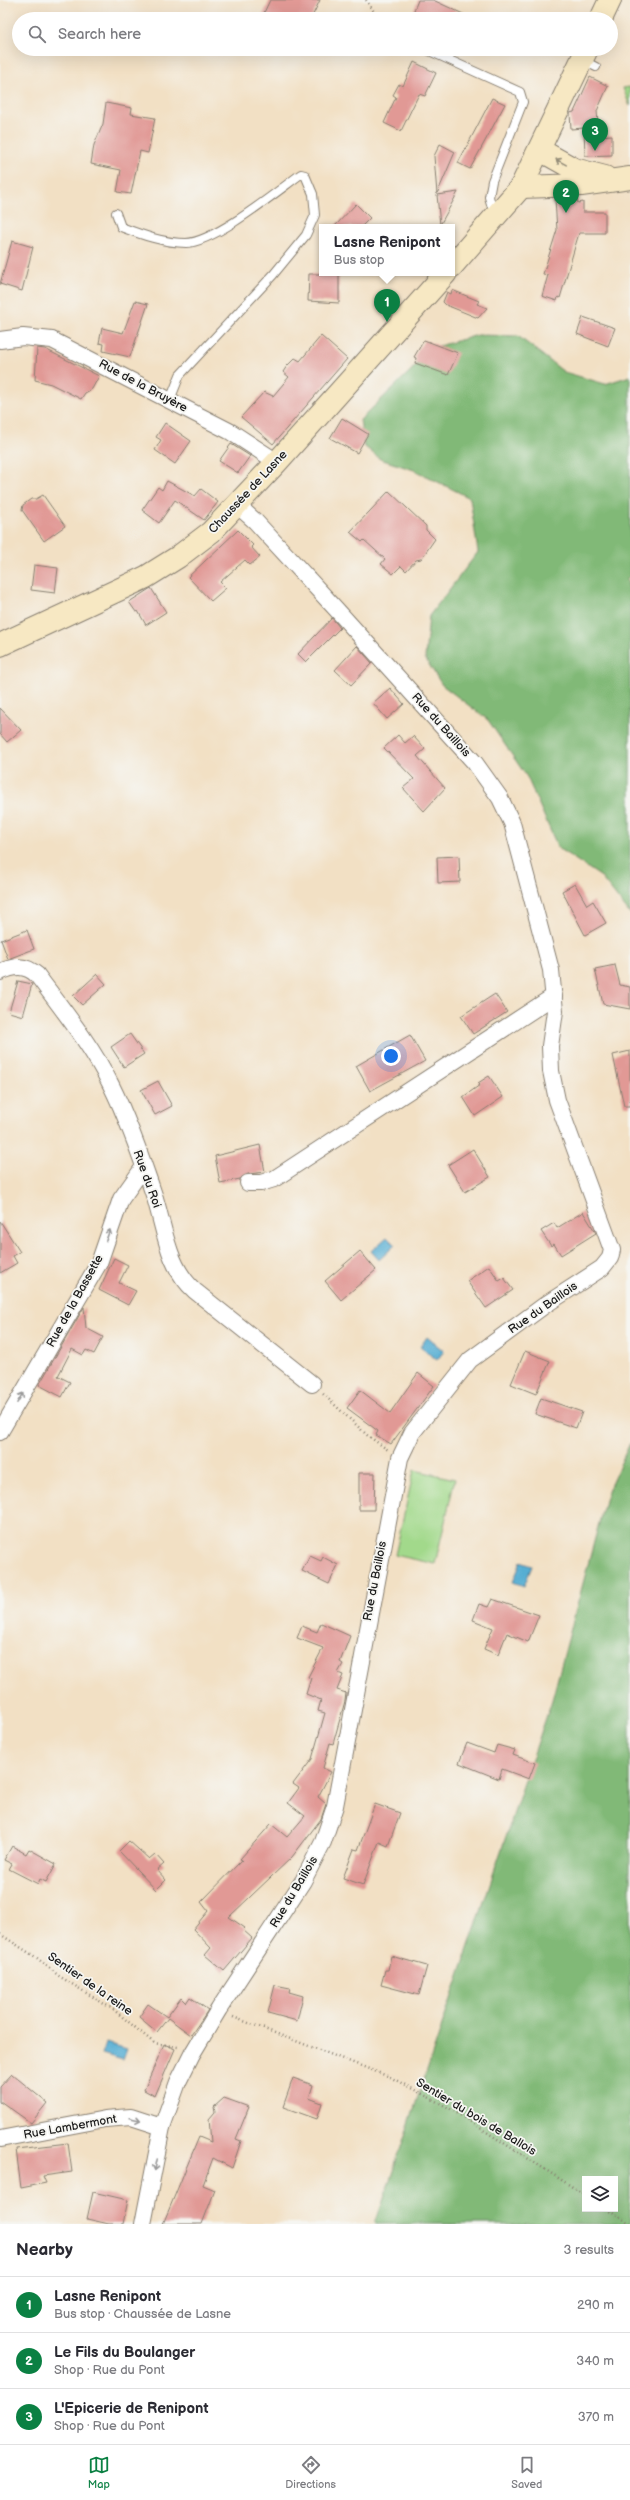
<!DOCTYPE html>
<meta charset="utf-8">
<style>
:root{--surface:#fff;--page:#f7f7f7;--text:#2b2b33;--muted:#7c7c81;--line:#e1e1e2;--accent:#0b8043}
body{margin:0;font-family:"Balsamiq Sans",sans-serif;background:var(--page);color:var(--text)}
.controls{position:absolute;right:12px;bottom:12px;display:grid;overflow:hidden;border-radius:0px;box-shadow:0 4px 16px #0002}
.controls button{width:36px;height:36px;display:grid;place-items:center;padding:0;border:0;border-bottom:1px solid var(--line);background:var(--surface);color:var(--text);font:20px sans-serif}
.you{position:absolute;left:391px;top:1056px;width:14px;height:14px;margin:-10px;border:3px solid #fff;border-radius:50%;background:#1a73e8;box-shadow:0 0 0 6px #1a73e833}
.badge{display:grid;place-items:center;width:26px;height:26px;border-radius:50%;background:var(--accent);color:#fff;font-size:13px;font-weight:700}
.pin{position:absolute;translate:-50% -33px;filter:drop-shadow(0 1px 2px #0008)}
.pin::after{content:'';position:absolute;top:21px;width:14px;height:12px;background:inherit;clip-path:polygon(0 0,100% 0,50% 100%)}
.popup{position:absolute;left:319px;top:224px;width:136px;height:52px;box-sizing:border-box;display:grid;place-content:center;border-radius:0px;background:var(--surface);filter:drop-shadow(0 1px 3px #0005);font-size:13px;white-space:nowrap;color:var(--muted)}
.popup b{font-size:15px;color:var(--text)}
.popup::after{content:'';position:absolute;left:50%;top:100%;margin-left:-8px;border:8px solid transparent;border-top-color:var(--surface)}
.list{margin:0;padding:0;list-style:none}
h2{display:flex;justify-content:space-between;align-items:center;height:52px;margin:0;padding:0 16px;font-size:17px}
h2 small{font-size:13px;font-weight:400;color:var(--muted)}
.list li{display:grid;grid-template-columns:26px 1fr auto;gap:12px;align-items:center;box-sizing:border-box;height:56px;padding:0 16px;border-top:1px solid var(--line)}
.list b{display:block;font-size:15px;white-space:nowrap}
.list p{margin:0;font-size:13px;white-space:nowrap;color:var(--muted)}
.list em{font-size:13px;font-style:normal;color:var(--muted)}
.icon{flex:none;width:22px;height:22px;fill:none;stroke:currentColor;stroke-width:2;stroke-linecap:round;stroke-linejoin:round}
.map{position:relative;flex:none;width:630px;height:2224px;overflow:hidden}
.search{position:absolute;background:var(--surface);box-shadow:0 4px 16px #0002;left:12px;right:12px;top:12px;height:44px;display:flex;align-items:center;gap:10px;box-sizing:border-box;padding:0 14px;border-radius:22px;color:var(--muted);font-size:15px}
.sheet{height:220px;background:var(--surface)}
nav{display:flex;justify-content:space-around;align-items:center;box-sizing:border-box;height:56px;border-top:1px solid var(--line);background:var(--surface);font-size:11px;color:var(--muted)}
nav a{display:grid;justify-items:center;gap:2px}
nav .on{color:var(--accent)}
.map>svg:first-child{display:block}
.green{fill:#a2d98b;stroke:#5f7a54}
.forest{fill:#81b977;stroke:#4e6a4a;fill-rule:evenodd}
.water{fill:#56aed3;stroke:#396578}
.building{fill:#e19995}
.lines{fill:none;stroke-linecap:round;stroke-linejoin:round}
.lane-casing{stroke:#877e70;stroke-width:10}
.street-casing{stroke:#877e70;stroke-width:18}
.secondary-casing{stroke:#877e70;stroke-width:24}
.path{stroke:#877e70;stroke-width:2.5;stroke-dasharray:1 3;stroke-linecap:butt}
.lane{stroke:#fff;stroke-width:8}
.street{stroke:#fff;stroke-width:16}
.secondary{stroke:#f7e8c3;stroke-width:22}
.oneway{stroke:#948c78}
.oneway2{stroke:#999}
.labels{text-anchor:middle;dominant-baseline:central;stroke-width:3.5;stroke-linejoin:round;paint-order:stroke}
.street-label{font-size:12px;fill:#1c1c1c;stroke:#f6f6f2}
</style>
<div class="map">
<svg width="630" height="2224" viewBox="0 0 630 2224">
<rect width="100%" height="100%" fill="#f6f6f2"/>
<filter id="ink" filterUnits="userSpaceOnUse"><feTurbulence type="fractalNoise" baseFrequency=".025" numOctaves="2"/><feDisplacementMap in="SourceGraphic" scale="8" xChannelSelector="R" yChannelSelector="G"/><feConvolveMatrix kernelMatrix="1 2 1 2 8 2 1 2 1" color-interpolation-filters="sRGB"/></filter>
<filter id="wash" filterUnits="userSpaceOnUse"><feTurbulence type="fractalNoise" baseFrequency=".012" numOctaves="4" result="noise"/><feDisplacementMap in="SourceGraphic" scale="16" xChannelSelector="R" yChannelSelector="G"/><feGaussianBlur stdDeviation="0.9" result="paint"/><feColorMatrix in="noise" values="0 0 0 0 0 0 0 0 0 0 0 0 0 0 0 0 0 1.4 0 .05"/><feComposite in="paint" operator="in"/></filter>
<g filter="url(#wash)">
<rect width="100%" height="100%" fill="#f2e0c4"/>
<!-- green -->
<g class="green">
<path d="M 630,87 L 630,106 L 623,88 Z"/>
<path d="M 414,1470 L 455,1479 L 435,1564 L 395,1555 Z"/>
</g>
<!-- forest -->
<g class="forest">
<path d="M 478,335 L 518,336 L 564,372 L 605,384 L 630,376 L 630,576 L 627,579 L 630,595 L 630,914 L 600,876 L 558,848 L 527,777 L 488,720 L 442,685 L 425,658 L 429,616 L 478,552 L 470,498 L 414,470 L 380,459 L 364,446 L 360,420 L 435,347 Z"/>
<path d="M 630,1443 L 630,2224 L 375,2224 L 552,1700 L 607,1493 ZM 585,2179 L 615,2179 L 615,2209 L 585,2209 Z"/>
</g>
<!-- water -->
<g class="water">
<path d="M 387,1237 L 395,1245 L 379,1260 L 371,1251 Z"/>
<path d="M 427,1337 L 444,1351 L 437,1360 L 420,1347 Z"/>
<path d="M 521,1562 L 532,1566 L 524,1586 L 513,1582 Z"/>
<path d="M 106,2043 L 127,2049 L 123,2060 L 102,2054 Z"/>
</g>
<g id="blocks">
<!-- building -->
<g class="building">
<path d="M 270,0 L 320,0 L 311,19 L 261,19 Z"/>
<path d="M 418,0 L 433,0 L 474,19 L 426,19 L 413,13 Z"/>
<path d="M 414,62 L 436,73 L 425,96 L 419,94 L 401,131 L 384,123 L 396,97 L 393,95 L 399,84 L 403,86 Z"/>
<path d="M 590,77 L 608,86 L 597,111 L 599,136 L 612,135 L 612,155 L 585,156 L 584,128 L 571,129 L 570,113 L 574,112 Z"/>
<path d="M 492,98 L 505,104 L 470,169 L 458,163 Z"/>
<path d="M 106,103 L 132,108 L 131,114 L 155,118 L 148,153 L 140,151 L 131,194 L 117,192 L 121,170 L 91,164 L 94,145 L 103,124 Z"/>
<path d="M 440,144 L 455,152 L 437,194 L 434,156 Z"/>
<path d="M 458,192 L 440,225 L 437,195 Z"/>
<path d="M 577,198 L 578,203 L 583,202 L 583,212 L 605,212 L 605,233 L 579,233 L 560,298 L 558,297 L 557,301 L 542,296 L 548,275 L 543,274 L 557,230 L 555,199 Z"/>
<path d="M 356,204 L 370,218 L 361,227 L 334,227 Z"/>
<path d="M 12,241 L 33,247 L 22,291 L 0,284 Z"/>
<path d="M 309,274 L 339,274 L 339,303 L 308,301 Z"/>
<path d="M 452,290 L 479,301 L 477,304 L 487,308 L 478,318 L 446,305 L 443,302 L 447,292 L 451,294 Z"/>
<path d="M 135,301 L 148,304 L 130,357 L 103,351 L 104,344 L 99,343 L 102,328 L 123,333 Z"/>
<path d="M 583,317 L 615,328 L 608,346 L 577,334 Z"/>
<path d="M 321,336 L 347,359 L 273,444 L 241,417 L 264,392 L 273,396 L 289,377 L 283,372 L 287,366 L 295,358 L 300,361 Z"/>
<path d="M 424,340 L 458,353 L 448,375 L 415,363 L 416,358 L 414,357 Z"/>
<path d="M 37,348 L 45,349 L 99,376 L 92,389 L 85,393 L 81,399 L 51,384 L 35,380 Z"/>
<path d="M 342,418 L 368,434 L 357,453 L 330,438 Z"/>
<path d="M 165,423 L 191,441 L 175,464 L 155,450 L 161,440 L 156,437 Z"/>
<path d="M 231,444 L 250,456 L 238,473 L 219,461 Z"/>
<path d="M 167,481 L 195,496 L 201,489 L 218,502 L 204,520 L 175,500 L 159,523 L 142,510 L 158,487 L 162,490 Z"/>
<path d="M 389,491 L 426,526 L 426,530 L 435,539 L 421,559 L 416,560 L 406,571 L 401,566 L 393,574 L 381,564 L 385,559 L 364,540 L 362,542 L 350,532 Z"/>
<path d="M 43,495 L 65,526 L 44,541 L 22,510 L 23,505 L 31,499 L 36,499 Z"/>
<path d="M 238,530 L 253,545 L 251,547 L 260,557 L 250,565 L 245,560 L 220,582 L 226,588 L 211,601 L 188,577 Z"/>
<path d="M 34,565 L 58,568 L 55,593 L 31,590 Z"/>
<path d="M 151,588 L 166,612 L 146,625 L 138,611 L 136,612 L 129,602 Z"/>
<path d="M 332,618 L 340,628 L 306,662 L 298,654 Z"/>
<path d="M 357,646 L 372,663 L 351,685 L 335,670 Z"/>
<path d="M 390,688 L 404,704 L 387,719 L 373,703 Z"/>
<path d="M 0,708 L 21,730 L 7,742 L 0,734 Z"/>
<path d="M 398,735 L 405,743 L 413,736 L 425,749 L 417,756 L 445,788 L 424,811 L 403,788 L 414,779 L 384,748 Z"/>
<path d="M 459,856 L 460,882 L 438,883 L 437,857 Z"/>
<path d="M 575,884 L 587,905 L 593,901 L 606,923 L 585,935 L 562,891 Z"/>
<path d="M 27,930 L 34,949 L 8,959 L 1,940 Z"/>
<path d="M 615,965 L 620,985 L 630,987 L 630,1009 L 603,1004 L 595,969 Z"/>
<path d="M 97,974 L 106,984 L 82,1005 L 73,996 Z"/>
<path d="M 18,981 L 32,984 L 23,1016 L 9,1012 Z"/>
<path d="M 495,994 L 507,1012 L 473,1034 L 461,1016 Z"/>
<path d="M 130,1034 L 144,1054 L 124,1067 L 111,1047 Z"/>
<path d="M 410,1035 L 425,1061 L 370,1091 L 356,1066 Z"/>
<path d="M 630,1051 L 630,1106 L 624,1106 L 613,1055 Z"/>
<path d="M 489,1076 L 503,1097 L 475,1116 L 463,1097 L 480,1085 L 478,1083 Z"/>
<path d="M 158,1081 L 172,1106 L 155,1115 L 141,1090 Z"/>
<path d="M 260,1145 L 265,1172 L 248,1174 L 240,1179 L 220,1183 L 215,1156 Z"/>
<path d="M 473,1149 L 490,1177 L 465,1192 L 448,1165 Z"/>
<path d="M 583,1212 L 596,1233 L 561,1255 L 554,1244 L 551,1246 L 541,1231 L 554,1223 L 557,1228 Z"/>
<path d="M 0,1221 L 20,1252 L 13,1256 L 17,1263 L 0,1273 Z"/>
<path d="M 360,1251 L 376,1270 L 341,1300 L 325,1281 Z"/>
<path d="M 114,1258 L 128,1265 L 119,1283 L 136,1291 L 128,1305 L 99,1290 Z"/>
<path d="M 489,1266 L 499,1281 L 504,1278 L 513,1290 L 486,1308 L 467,1281 Z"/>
<path d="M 84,1307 L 86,1328 L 103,1337 L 94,1354 L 86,1350 L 83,1355 L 72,1349 L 58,1376 L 70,1382 L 62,1397 L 39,1385 Z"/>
<path d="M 525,1351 L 550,1361 L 536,1394 L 511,1384 Z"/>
<path d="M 418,1373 L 434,1386 L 391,1444 L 376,1435 L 378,1431 L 347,1408 L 360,1390 L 390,1413 Z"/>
<path d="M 541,1398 L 582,1412 L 576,1428 L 535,1414 Z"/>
<path d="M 359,1473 L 375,1473 L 374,1510 L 359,1510 Z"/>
<path d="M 310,1556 L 321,1561 L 323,1557 L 338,1565 L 329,1584 L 302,1571 Z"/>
<path d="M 492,1599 L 539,1615 L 528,1642 L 507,1633 L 498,1655 L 484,1649 L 493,1628 L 473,1620 L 479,1604 L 488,1607 Z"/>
<path d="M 321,1623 L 350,1636 L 340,1662 L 343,1664 L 338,1673 L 343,1675 L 337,1690 L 346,1693 L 345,1701 L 333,1744 L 330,1743 L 323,1768 L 331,1772 L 318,1797 L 326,1804 L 321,1819 L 292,1857 L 229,1917 L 245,1928 L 243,1930 L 252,1938 L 224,1971 L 205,1955 L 211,1948 L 193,1929 L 208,1911 L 201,1902 L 242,1860 L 240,1859 L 271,1824 L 287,1837 L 305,1816 L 288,1803 L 299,1788 L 293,1784 L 312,1759 L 325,1713 L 318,1711 L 321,1700 L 306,1694 L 311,1678 L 308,1677 L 323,1648 L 297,1638 L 302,1626 L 317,1632 Z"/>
<path d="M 467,1743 L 494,1753 L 497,1745 L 515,1750 L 513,1755 L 535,1763 L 529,1779 L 502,1769 L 499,1779 L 459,1763 Z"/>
<path d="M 375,1804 L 400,1813 L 388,1846 L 379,1842 L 363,1885 L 343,1878 L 354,1849 L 358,1850 Z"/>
<path d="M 129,1841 L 149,1859 L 155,1854 L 164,1864 L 157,1870 L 166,1880 L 156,1890 L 119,1851 Z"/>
<path d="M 12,1846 L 26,1854 L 29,1849 L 56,1864 L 46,1882 L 40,1879 L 38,1884 L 9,1869 L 12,1864 L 4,1860 Z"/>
<path d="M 391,1956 L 427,1966 L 419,1995 L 381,1985 L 385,1970 L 388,1970 Z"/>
<path d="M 275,1985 L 290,1988 L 289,1992 L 303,1996 L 297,2021 L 268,2013 Z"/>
<path d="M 190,1997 L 208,2010 L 191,2035 L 168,2018 L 157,2032 L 139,2017 L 148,2004 L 167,2017 L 181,1998 L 186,2003 Z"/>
<path d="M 164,2044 L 175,2049 L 155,2096 L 144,2090 Z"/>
<path d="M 12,2074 L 47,2103 L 31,2123 L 0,2101 L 0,2087 Z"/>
<path d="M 293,2078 L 313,2085 L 309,2098 L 322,2103 L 317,2119 L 283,2107 Z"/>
<path d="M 224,2098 L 249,2107 L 236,2139 L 241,2141 L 232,2168 L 213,2158 L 203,2185 L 215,2190 L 202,2224 L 163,2224 L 199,2137 L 211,2142 L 209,2119 L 215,2112 L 214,2107 Z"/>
<path d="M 68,2143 L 72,2172 L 43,2176 L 46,2183 L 21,2188 L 16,2149 Z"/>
<path d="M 93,2192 L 128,2200 L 123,2224 L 109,2224 L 87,2219 Z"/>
</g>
</g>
</g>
<g filter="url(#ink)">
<use href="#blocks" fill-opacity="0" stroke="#877e70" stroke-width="1"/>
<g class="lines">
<!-- lane casing -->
<g class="lane-casing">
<g id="lane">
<path d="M 425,49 L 520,92 L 523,102 L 492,181 L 489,197 L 494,214"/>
<path d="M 582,60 L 596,67"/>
<path d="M 116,213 L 121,227 C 142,235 164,243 186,243 C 215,242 276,192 301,174 L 305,175 L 313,194 L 315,215 L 306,235 L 273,275 L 180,375 L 170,400"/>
</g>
</g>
<!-- street casing -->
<g class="street-casing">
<g id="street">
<path d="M 0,340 L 23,337 L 52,340 L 231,432 L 277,462"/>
<path d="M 0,972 C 14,966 25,964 37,975 C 63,1010 92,1046 111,1085 C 128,1119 143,1162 155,1198 C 165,1231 168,1267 195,1291 L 312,1384"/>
<path d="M 248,1183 L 261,1183 L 274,1179 L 554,996"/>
<path d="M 0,1432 L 99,1263 L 121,1199 L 143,1168"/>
<path d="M 0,2139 L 105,2119 L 131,2117 L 162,2127"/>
<path d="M 143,2224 L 162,2127 L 178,2082 L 192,2054 L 219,2009 L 303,1881 L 323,1842 L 335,1806 L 400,1458 L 412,1433 L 470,1360 L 545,1305 L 602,1268 L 610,1258 L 612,1250 L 557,1100 L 551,1071 L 550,1046 L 555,1011 L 551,970 L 512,823 L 500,798 L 475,763 L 336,609 L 255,521 L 237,505"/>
</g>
</g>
<!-- secondary casing -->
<g class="secondary-casing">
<g id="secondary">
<path d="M 601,19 L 610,0"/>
<path d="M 540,150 L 574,169 L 605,177"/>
<path d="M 521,187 L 581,185 L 630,178"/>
<path d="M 452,266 L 521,187 L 587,49"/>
<path d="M 0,645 L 146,577 L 178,557 L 211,532 L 277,462 L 446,273"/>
</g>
</g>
<!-- path -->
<g class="path">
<path d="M 366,0 L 379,19"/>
<path d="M 323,1394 L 367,1435 L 388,1450"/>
<path d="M 0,1934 L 37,1958 L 59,1976 L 114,2010 L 154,2043 L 178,2047"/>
<path d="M 233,2017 L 390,2077 L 449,2108 L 585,2195"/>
<path d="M 606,2209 L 630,2224"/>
</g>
<!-- lane -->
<use href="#lane" class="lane"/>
<!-- street -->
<use href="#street" class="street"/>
<!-- secondary -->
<use href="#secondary" class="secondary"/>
</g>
<!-- one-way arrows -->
<defs><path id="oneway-shaft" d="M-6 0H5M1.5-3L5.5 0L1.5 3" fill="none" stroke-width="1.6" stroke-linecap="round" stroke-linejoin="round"/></defs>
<use class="oneway" href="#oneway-shaft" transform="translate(561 162) rotate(-151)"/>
<g class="oneway2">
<use href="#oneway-shaft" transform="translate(108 1235) rotate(-70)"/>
<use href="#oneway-shaft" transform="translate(20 1398) rotate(-60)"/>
<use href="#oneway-shaft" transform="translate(135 2119) rotate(12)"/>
<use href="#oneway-shaft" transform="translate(156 2165) rotate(102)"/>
</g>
</g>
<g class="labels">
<!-- street labels -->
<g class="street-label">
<text transform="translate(143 386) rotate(28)">Rue de la Bruyère</text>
<text transform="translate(248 492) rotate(-47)">Chaussée de Lasne</text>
<text transform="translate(441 725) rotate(48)">Rue du Baillois</text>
<text transform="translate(147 1179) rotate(70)">Rue du Roi</text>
<text transform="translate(75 1301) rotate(-61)">Rue de la Bassette</text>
<text transform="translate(543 1308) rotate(-35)">Rue du Baillois</text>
<text transform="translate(375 1581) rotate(-79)">Rue du Baillois</text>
<text transform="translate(294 1892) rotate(-59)">Rue du Baillois</text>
<text transform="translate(90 1984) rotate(35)">Sentier de la reine</text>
<text transform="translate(476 2117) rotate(31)">Sentier du bois de Ballois</text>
<text transform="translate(70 2127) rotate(-10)">Rue Lambermont</text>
</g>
</g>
</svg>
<div class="controls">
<button><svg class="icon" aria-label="layers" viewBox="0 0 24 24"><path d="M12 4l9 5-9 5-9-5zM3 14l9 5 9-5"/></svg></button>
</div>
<div class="you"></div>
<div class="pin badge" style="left:387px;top:322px">1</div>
<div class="popup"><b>Lasne Renipont</b>Bus stop</div>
<div class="pin badge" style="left:566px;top:213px">2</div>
<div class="pin badge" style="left:595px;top:151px">3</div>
<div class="search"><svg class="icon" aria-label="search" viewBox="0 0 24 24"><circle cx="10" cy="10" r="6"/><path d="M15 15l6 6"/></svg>Search here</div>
</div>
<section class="sheet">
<h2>Nearby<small>3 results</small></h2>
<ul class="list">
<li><span class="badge">1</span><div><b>Lasne Renipont</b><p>Bus stop · Chaussée de Lasne</p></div><em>290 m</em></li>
<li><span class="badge">2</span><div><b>Le Fils du Boulanger</b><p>Shop · Rue du Pont</p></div><em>340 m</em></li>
<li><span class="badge">3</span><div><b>L'Epicerie de Renipont</b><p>Shop · Rue du Pont</p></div><em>370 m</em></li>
</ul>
</section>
<nav>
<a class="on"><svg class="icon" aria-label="map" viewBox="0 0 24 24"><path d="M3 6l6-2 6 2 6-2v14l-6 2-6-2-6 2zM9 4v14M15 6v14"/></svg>Map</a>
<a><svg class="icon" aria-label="directions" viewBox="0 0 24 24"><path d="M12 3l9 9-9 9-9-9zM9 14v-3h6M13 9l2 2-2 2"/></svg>Directions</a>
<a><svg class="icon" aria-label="saved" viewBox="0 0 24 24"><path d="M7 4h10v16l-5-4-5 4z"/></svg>Saved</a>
</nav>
